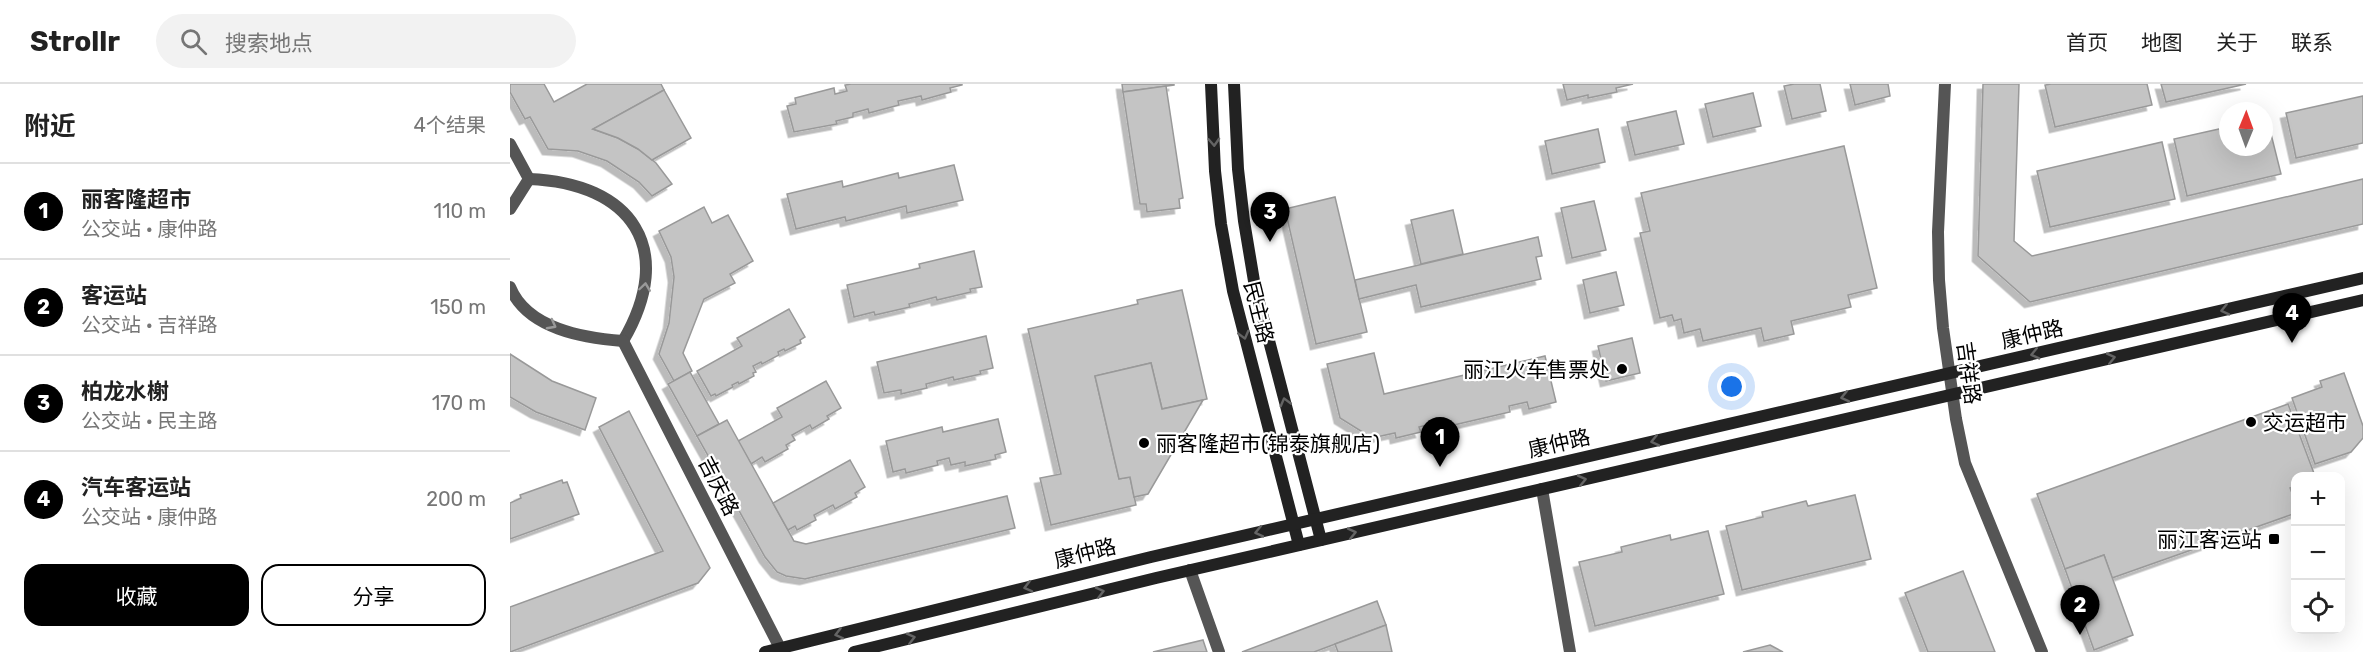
<!DOCTYPE html>
<html lang="zh">
<meta charset="utf-8">
<style>
:root{--surface:#fff;--page:#f2f2f2;--text:#222;--muted:#767676;--line:#e0e0e0;--accent:#000}
body{margin:0;font-family:Rubik,"Noto Sans SC",sans-serif;background:var(--page);color:var(--text)}
.controls{position:absolute;right:18px;bottom:18px;display:grid;overflow:hidden;border-radius:12px;box-shadow:0 6px 24px #0002}
.controls button{width:54px;height:54px;display:grid;place-items:center;padding:0;border:0;border-bottom:2px solid var(--line);background:var(--surface);color:var(--text);font:30px sans-serif}
.compass{position:absolute;left:1709px;top:18px;width:54px;height:54px;border-radius:50%;background:var(--surface);box-shadow:0 6px 24px #0002;rotate:1deg}
.you{position:absolute;left:1222px;top:303px;width:21px;height:21px;margin:-15px;border:4px solid #fff;border-radius:50%;background:#1a73e8;box-shadow:0 0 0 9px #1a73e833}
.badge{display:grid;place-items:center;width:39px;height:39px;border-radius:50%;background:var(--accent);color:#fff;font-size:20px;font-weight:700}
.pin{position:absolute;translate:-50% -50px;filter:drop-shadow(0 2px 3px #0008)}
.pin::after{content:'';position:absolute;top:32px;width:21px;height:18px;background:inherit;clip-path:polygon(0 0,100% 0,50% 100%)}
.list{margin:0;padding:0;list-style:none}
h2{display:flex;justify-content:space-between;align-items:center;height:78px;margin:0;padding:0 24px;font-size:26px}
h2 small{font-size:20px;font-weight:400;color:var(--muted)}
.list li{display:grid;grid-template-columns:39px 1fr auto;gap:18px;align-items:center;box-sizing:border-box;height:96px;padding:0 24px;border-top:2px solid var(--line)}
.list b{display:block;font-size:22px;white-space:nowrap}
.list p{margin:0;font-size:20px;white-space:nowrap;color:var(--muted)}
.list em{font-size:20px;font-style:normal;color:var(--muted)}
.actions{display:flex;gap:12px;padding:18px 24px}
.actions a{flex:1;padding:14px 0;border:2px solid var(--accent);border-radius:18px;text-align:center;font-size:21px;color:var(--accent)}
.actions .main{background:var(--accent);color:#fff}
.icon{flex:none;width:33px;height:33px;fill:none;stroke:currentColor;stroke-width:2;stroke-linecap:round;stroke-linejoin:round}
.map{position:relative;flex:none;width:1853px;height:568px;overflow:hidden}
header{display:flex;align-items:center;gap:36px;box-sizing:border-box;height:84px;padding:0 30px;background:var(--surface);border-bottom:2px solid var(--line)}
header strong{font-size:28px}
nav{display:flex;gap:33px;margin-inline-start:auto;font-size:21px}
.search{width:420px;height:54px;background:var(--page);display:flex;align-items:center;gap:15px;box-sizing:border-box;padding:0 21px;border-radius:33px;color:var(--muted);font-size:22px}
main{display:flex}
aside{flex:1;background:var(--surface)}
.map>svg:first-child{display:block}
.building{fill:#c4c4c4;stroke:#999;stroke-width:1.5;filter:url(#shadow)}
.lines{fill:none;stroke-linecap:round;stroke-linejoin:round}
.minor{stroke:#555;stroke-width:12}
.tertiary{stroke:#555;stroke-width:12}
.secondary{stroke:#222;stroke-width:12}
.oneway{stroke:#646464}
.oneway2{stroke:#999}
.poi-dot{fill:#000;stroke:#fff;stroke-width:2}
.labels{text-anchor:middle;dominant-baseline:central;stroke-width:4.5;stroke-linejoin:round;paint-order:stroke}
.street-label{font-size:21px;fill:#000;stroke:#fff}
.poi-label{font-size:21px;fill:#000;stroke:#fff;text-anchor:end}
</style>
<header>
<strong>Strollr</strong>
<div class="search"><svg class="icon" aria-label="search" viewBox="0 0 24 24"><circle cx="10" cy="10" r="6"/><path d="M15 15l6 6"/></svg>搜索地点</div>
<nav><a>首页</a><a>地图</a><a>关于</a><a>联系</a></nav>
</header>
<main>
<aside>
<h2>附近<small>4个结果</small></h2>
<ul class="list">
<li><span class="badge">1</span><div><b>丽客隆超市</b><p>公交站 · 康仲路</p></div><em>110 m</em></li>
<li><span class="badge">2</span><div><b>客运站</b><p>公交站 · 吉祥路</p></div><em>150 m</em></li>
<li><span class="badge">3</span><div><b>柏龙水榭</b><p>公交站 · 民主路</p></div><em>170 m</em></li>
<li><span class="badge">4</span><div><b>汽车客运站</b><p>公交站 · 康仲路</p></div><em>200 m</em></li>
</ul>
<div class="actions"><a class="main">收藏</a><a>分享</a></div>
</aside>
<div class="map">
<svg width="1853" height="568" viewBox="0 0 1853 568">
<defs>
<filter id="shadow"><feDropShadow dx="-5.5" dy="5.5" stdDeviation="0" flood-color="#0004"/></filter>
</defs>
<rect width="100%" height="100%" fill="#fff"/>
<!-- building -->
<g class="building">
<path d="M 0,0 L 34,0 L 44,18 L 77,0 L 151,0 L 154,6 L 83,45 L 108,54 L 128,65 L 146,79 L 162,100 L 142,112 L 129,98 L 97,77 L 68,67 L 38,65 L 20,33 L 15,35 L 0,8 Z"/>
<path d="M 341,0 L 452,0 L 452,1 L 440,4 L 441,8 L 412,16 L 411,12 L 388,17 L 389,21 L 359,29 L 358,25 L 343,29 L 343,33 L 326,37 L 327,40 L 284,48 L 277,22 L 286,20 L 285,14 L 324,4 L 325,10 L 337,7 L 335,1 Z"/>
<path d="M 612,0 L 664,0 L 664,1 L 613,8 Z"/>
<path d="M 1053,0 L 1123,0 L 1106,4 L 1107,8 L 1078,14 L 1078,11 L 1057,16 Z"/>
<path d="M 1284,0 L 1310,0 L 1316,27 L 1282,35 L 1274,2 Z"/>
<path d="M 1340,0 L 1378,0 L 1380,12 L 1345,21 Z"/>
<path d="M 1473,0 L 1509,0 L 1504,157 L 1522,172 L 1853,95 L 1853,140 L 1520,218 L 1468,172 Z"/>
<path d="M 1541,0 L 1637,0 L 1642,21 L 1545,43 L 1535,1 Z"/>
<path d="M 1651,0 L 1736,0 L 1656,18 Z"/>
<path d="M 656,2 L 673,114 L 669,115 L 670,124 L 637,128 L 636,120 L 630,120 L 613,8 Z"/>
<path d="M 154,6 L 181,54 L 142,76 L 128,65 L 108,54 L 83,45 Z"/>
<path d="M 1243,9 L 1251,42 L 1203,53 L 1195,20 Z"/>
<path d="M 1853,12 L 1853,59 L 1786,74 L 1776,29 Z"/>
<path d="M 1166,27 L 1174,60 L 1125,71 L 1117,38 Z"/>
<path d="M 1757,34 L 1771,90 L 1677,112 L 1664,55 L 1718,43 L 1718,63 L 1754,63 L 1754,35 Z"/>
<path d="M 1088,45 L 1095,78 L 1042,90 L 1035,57 Z"/>
<path d="M 1652,58 L 1665,115 L 1540,143 L 1527,87 Z"/>
<path d="M 1334,62 L 1367,204 L 1338,211 L 1341,223 L 1281,237 L 1284,250 L 1254,257 L 1251,244 L 1193,257 L 1190,245 L 1174,249 L 1171,235 L 1164,237 L 1162,231 L 1150,234 L 1130,149 L 1140,147 L 1131,109 Z"/>
<path d="M 444,81 L 453,116 L 397,129 L 396,122 L 336,137 L 335,133 L 286,145 L 277,110 L 332,97 L 333,103 L 388,89 L 389,94 Z"/>
<path d="M 825,113 L 857,248 L 806,260 L 775,125 Z"/>
<path d="M 1084,117 L 1096,166 L 1062,174 L 1051,124 Z"/>
<path d="M 194,123 L 202,139 L 218,131 L 243,177 L 220,190 L 225,199 L 194,215 L 173,269 L 182,287 L 164,297 L 149,270 L 159,239 L 164,193 L 161,173 L 149,147 Z"/>
<path d="M 943,126 L 953,170 L 911,180 L 901,136 Z"/>
<path d="M 1028,153 L 1032,172 L 1026,173 L 1031,195 L 911,223 L 906,201 L 849,215 L 845,196 Z"/>
<path d="M 464,167 L 472,203 L 460,205 L 461,208 L 427,216 L 426,213 L 399,220 L 400,223 L 365,231 L 364,228 L 344,233 L 337,201 L 410,184 L 409,180 Z"/>
<path d="M 1106,188 L 1114,221 L 1080,229 L 1073,196 Z"/>
<path d="M 672,206 L 697,315 L 652,325 L 641,279 L 585,292 L 609,395 L 620,393 L 626,421 L 541,441 L 530,394 L 551,390 L 518,245 L 628,220 L 627,216 Z"/>
<path d="M 279,225 L 295,253 L 290,256 L 291,259 L 275,267 L 274,265 L 268,268 L 269,271 L 252,280 L 251,278 L 243,282 L 246,288 L 243,289 L 244,292 L 229,300 L 228,298 L 222,301 L 223,303 L 206,312 L 205,310 L 201,312 L 187,287 L 232,262 L 227,254 Z"/>
<path d="M 476,252 L 483,284 L 470,287 L 471,290 L 444,296 L 443,293 L 416,300 L 417,304 L 391,310 L 391,306 L 374,309 L 367,278 Z"/>
<path d="M 1122,254 L 1130,289 L 1096,297 L 1088,262 Z"/>
<path d="M 864,269 L 874,310 L 1035,272 L 1046,318 L 1019,325 L 1017,318 L 999,322 L 1000,328 L 935,343 L 933,337 L 909,343 L 911,348 L 886,354 L 885,349 L 862,354 L 830,334 L 817,280 Z"/>
<path d="M 0,270 L 42,297 L 86,314 L 75,346 L 26,328 L 0,313 Z"/>
<path d="M 641,279 L 652,325 L 693,316 L 638,410 L 624,413 L 620,393 L 609,395 L 585,292 Z"/>
<path d="M 180,288 L 209,340 L 187,352 L 158,300 Z"/>
<path d="M 1834,289 L 1853,342 L 1853,354 L 1841,368 L 1805,380 L 1782,314 L 1812,303 L 1810,297 Z"/>
<path d="M 316,297 L 331,324 L 317,332 L 319,335 L 302,345 L 300,341 L 282,351 L 285,356 L 276,361 L 278,365 L 255,378 L 252,373 L 241,380 L 228,357 L 272,333 L 267,324 Z"/>
<path d="M 1778,320 L 1805,392 L 1786,392 L 1786,402 L 1780,404 L 1786,419 L 1786,429 L 1602,494 L 1594,471 L 1555,485 L 1527,410 Z"/>
<path d="M 119,327 L 200,484 L 188,499 L 0,568 L 0,523 L 153,467 L 89,343 Z"/>
<path d="M 488,335 L 496,368 L 485,371 L 486,375 L 455,382 L 455,378 L 441,381 L 439,374 L 427,377 L 428,381 L 396,389 L 395,385 L 383,388 L 376,357 L 432,343 L 433,348 Z"/>
<path d="M 217,336 L 284,457 L 296,460 L 497,412 L 505,444 L 295,495 L 276,492 L 267,488 L 255,473 L 187,352 Z"/>
<path d="M 340,376 L 355,403 L 345,409 L 347,413 L 325,425 L 323,421 L 304,431 L 306,436 L 287,446 L 285,442 L 278,446 L 263,419 Z"/>
<path d="M 52,396 L 53,399 L 57,398 L 69,430 L 0,455 L 0,419 L 11,414 L 10,411 Z"/>
<path d="M 1345,411 L 1361,475 L 1232,506 L 1216,442 L 1253,433 L 1252,428 L 1296,417 L 1298,422 Z"/>
<path d="M 1198,447 L 1214,510 L 1085,542 L 1069,478 L 1112,468 L 1111,463 L 1160,451 L 1161,456 Z"/>
<path d="M 1594,471 L 1623,551 L 1584,566 L 1555,485 Z"/>
<path d="M 1453,487 L 1485,568 L 1418,568 L 1395,509 Z"/>
<path d="M 867,517 L 876,541 L 804,568 L 732,568 Z"/>
<path d="M 876,541 L 882,568 L 828,568 L 825,560 Z"/>
<path d="M 693,556 L 697,568 L 643,568 Z"/>
<path d="M 1260,561 L 1273,568 L 1233,568 Z"/>
</g>
<g class="lines">
<!-- minor -->
<g class="minor">
<path d="M 0,60 L 19,95"/>
<path d="M 19,95 C 122,99 167,165 113,257"/>
<path d="M 0,125 L 19,95"/>
<path d="M 0,203 C 17,245 74,254 113,257"/>
<path d="M 113,257 L 270,564"/>
<path d="M 1032,405 L 1060,568"/>
<path d="M 680,486 L 709,568"/>
</g>
<!-- tertiary -->
<path class="tertiary" d="M 1435,0 L 1428,148 L 1429,196 L 1433,244 L 1446,335 L 1455,379 L 1532,568"/>
<!-- secondary -->
<g class="secondary">
<path d="M 701,0 L 705,87 L 711,140 L 723,207 L 789,461"/>
<path d="M 724,0 L 728,85 L 734,137 L 745,203 L 811,456"/>
<path d="M 255,568 L 641,473 L 1853,194"/>
<path d="M 344,568 L 646,494 L 1853,216"/>
</g>
</g>
<!-- one-way arrows -->
<defs><path id="oneway-chevron" d="M-2-3.5L2.5 0L-2 3.5" fill="none" stroke-width="1.6" stroke-linecap="round" stroke-linejoin="round" transform="scale(1.5)"/></defs>
<g class="oneway">
<use href="#oneway-chevron" transform="translate(704 58) rotate(87)"/>
<use href="#oneway-chevron" transform="translate(1715 226) rotate(167)"/>
<use href="#oneway-chevron" transform="translate(734 251) rotate(75)"/>
<use href="#oneway-chevron" transform="translate(1525 270) rotate(167)"/>
<use href="#oneway-chevron" transform="translate(1601 274) rotate(-13)"/>
<use href="#oneway-chevron" transform="translate(1335 313) rotate(167)"/>
<use href="#oneway-chevron" transform="translate(775 318) rotate(-105)"/>
<use href="#oneway-chevron" transform="translate(1145 357) rotate(167)"/>
<use href="#oneway-chevron" transform="translate(1072 396) rotate(-13)"/>
<use href="#oneway-chevron" transform="translate(749 448) rotate(167)"/>
<use href="#oneway-chevron" transform="translate(842 449) rotate(-13)"/>
<use href="#oneway-chevron" transform="translate(518 503) rotate(166)"/>
<use href="#oneway-chevron" transform="translate(590 508) rotate(-14)"/>
<use href="#oneway-chevron" transform="translate(329 550) rotate(166)"/>
<use href="#oneway-chevron" transform="translate(401 554) rotate(-14)"/>
</g>
<g class="oneway2">
<use href="#oneway-chevron" transform="translate(135 203) rotate(-82)"/>
<use href="#oneway-chevron" transform="translate(42 241) rotate(28)"/>
</g>
<!-- markers -->
<g class="poi-dot">
<circle cx="1112" cy="285" r="6"/>
<circle cx="1741" cy="338" r="6"/>
<circle cx="634" cy="359" r="6"/>
<rect x="1758" y="449" width="12" height="12" rx="3"/>
</g>
<g class="labels">
<!-- street labels -->
<g class="street-label">
<text transform="translate(749 228) rotate(76)">民主路</text>
<text transform="translate(1522 250) rotate(-13)">康仲路</text>
<text transform="translate(1459 289) rotate(82)">吉祥路</text>
<text transform="translate(1049 359) rotate(-13)">康仲路</text>
<text transform="translate(209 402) rotate(63)">吉庆路</text>
<text transform="translate(575 469) rotate(-14)">康仲路</text>
</g>
<!-- poi labels -->
<g class="poi-label">
<text x="1100" y="285">丽江火车售票处</text>
<text x="1753" y="338" text-anchor="start">交运超市</text>
<text x="646" y="359" text-anchor="start">丽客隆超市(锦泰旗舰店)</text>
<text x="1752" y="455">丽江客运站</text>
</g>
</g>
</svg>
<div class="controls">
<button>+</button>
<button>−</button>
<button><svg class="icon" aria-label="locate" viewBox="0 0 24 24"><circle cx="12" cy="12" r="6"/><path d="M12 2v4M12 18v4M2 12h4M18 12h4"/></svg></button>
</div>
<svg class="compass" viewBox="-18 -18 36 36"><path d="M0-13l5 13h-10z" fill="#e53935"/><path d="M0 13l5-13h-10z" fill="#767676"/></svg>
<div class="you"></div>
<div class="pin badge" style="left:930px;top:383px">1</div>
<div class="pin badge" style="left:1570px;top:551px">2</div>
<div class="pin badge" style="left:760px;top:158px">3</div>
<div class="pin badge" style="left:1782px;top:259px">4</div>
</div>
</main>
